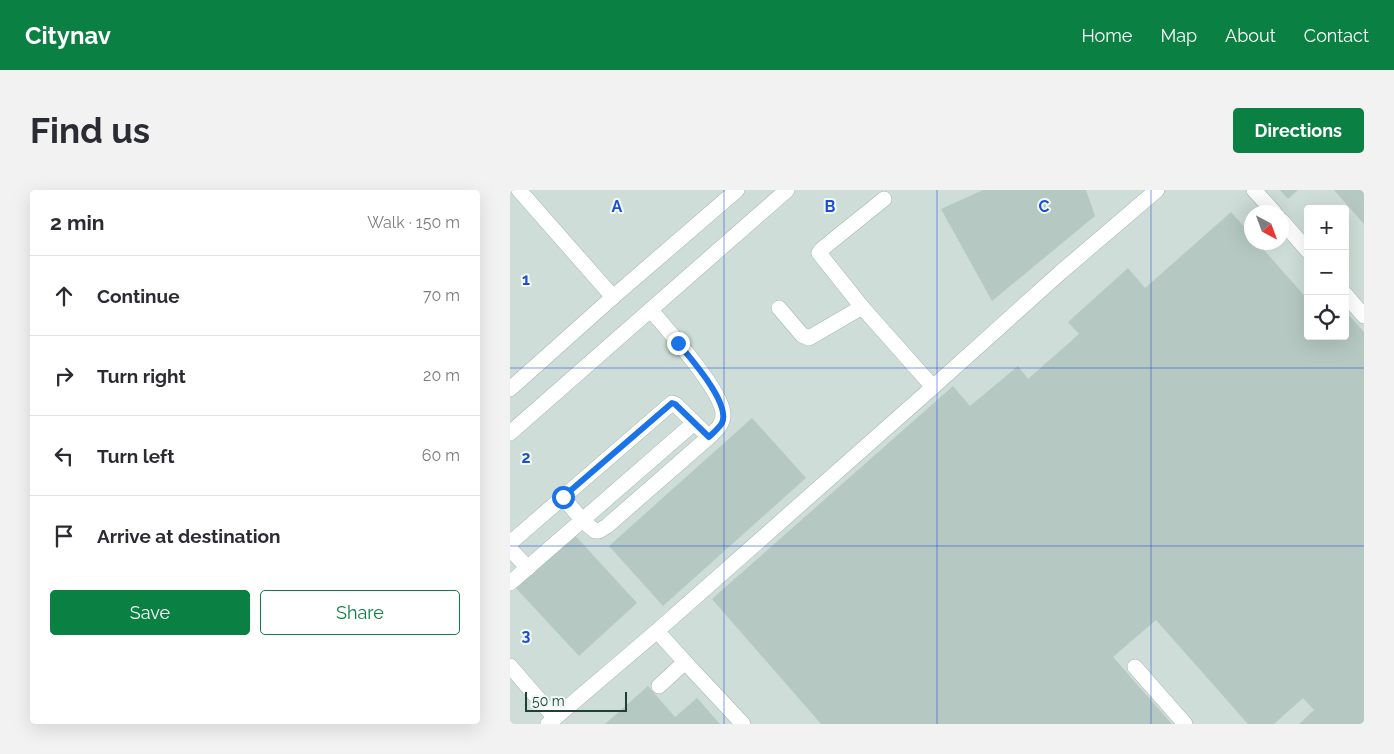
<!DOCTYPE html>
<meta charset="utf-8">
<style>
:root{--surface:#fff;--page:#f2f2f3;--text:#2b2b33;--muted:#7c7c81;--line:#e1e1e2;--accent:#0b8043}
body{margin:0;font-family:Raleway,sans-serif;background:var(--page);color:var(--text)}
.controls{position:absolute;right:15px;top:15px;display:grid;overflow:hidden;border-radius:5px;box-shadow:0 5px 20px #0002}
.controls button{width:45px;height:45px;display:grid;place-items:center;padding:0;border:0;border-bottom:1px solid var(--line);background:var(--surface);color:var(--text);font:25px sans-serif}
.compass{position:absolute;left:734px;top:15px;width:45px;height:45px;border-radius:50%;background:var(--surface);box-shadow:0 5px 20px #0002;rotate:139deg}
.scale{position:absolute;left:15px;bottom:12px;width:102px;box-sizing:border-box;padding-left:5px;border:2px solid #1f4039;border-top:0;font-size:14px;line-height:18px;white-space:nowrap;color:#1f4039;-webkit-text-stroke:4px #f1f9f6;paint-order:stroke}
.stop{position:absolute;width:15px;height:15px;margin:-11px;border:4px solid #1a73e8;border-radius:50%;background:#fff}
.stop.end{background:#1a73e8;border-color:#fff;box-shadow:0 1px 5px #0008}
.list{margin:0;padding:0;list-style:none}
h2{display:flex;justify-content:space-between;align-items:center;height:65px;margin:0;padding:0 20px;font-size:21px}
h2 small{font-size:16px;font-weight:400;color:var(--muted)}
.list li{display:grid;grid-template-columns:32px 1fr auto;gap:15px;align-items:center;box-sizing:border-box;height:80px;padding:0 20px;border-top:1px solid var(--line)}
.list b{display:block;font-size:19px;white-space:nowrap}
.list em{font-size:16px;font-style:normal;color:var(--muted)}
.actions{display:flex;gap:10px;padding:15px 20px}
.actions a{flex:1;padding:11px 0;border:1px solid var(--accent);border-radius:5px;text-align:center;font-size:18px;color:var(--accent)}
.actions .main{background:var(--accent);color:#fff}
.icon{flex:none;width:28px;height:28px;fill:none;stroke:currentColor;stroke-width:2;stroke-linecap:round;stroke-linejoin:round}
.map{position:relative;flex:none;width:854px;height:534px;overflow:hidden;border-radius:5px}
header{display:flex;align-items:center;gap:30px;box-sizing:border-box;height:70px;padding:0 25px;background:var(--accent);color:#fff}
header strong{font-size:24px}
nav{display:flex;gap:28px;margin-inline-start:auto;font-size:18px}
.intro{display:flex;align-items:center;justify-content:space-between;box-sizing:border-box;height:120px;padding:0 30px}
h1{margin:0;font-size:35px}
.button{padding:12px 22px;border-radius:5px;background:var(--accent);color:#fff;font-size:18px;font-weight:700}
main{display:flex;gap:30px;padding:0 30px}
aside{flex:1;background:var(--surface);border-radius:5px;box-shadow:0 5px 20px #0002}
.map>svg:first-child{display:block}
.built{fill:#ceddd7;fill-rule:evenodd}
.building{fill:#b5c8c2}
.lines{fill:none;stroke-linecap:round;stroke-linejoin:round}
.minor-casing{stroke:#a2b6b0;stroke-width:16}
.minor{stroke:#fff;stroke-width:15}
.route{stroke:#1a73e8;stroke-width:6}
.grid{fill:none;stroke:#1d4ed8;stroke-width:1;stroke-opacity:0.55}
.grid-label{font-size:16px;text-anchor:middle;font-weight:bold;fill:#1d4ed8;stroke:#f1f9f6;stroke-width:4;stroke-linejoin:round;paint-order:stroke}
</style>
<header>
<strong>Citynav</strong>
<nav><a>Home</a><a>Map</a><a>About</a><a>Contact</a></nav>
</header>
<div class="intro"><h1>Find us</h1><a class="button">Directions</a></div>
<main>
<aside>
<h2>2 min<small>Walk · 150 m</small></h2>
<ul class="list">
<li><svg class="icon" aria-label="ahead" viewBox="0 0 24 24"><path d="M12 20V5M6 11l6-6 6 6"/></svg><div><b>Continue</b></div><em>70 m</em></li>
<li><svg class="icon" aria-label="right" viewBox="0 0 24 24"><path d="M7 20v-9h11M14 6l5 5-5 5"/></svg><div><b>Turn right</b></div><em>20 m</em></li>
<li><svg class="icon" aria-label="left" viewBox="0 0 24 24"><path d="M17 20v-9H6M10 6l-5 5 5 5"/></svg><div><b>Turn left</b></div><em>60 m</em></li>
<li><svg class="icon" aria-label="arrive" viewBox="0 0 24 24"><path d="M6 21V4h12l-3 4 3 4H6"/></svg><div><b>Arrive at destination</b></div></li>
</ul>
<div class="actions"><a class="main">Save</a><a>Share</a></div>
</aside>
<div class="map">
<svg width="854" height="534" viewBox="0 0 854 534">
<rect width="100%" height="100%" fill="#e0ede8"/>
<!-- built -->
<path class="built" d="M 0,0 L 854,0 L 854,534 L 0,534 ZM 798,19 L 835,19 L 835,146 L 798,146 ZM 742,22 L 772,22 L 772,52 L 742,52 Z"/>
<!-- building -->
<g class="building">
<path d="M 473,0 L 576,0 L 585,26 L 482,111 L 431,19 Z"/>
<path d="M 770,0 L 788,0 L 778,9 Z"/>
<path d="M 824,0 L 854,0 L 854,34 Z"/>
<path d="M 721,22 L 742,46 L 742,52 L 747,52 L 798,110 L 798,146 L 835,146 L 835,121 L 854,142 L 854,534 L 789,534 L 804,520 L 793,508 L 764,534 L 738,534 L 646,430 L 603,467 L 662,534 L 311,534 L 202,409 L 443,196 L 460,216 L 508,176 L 518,189 L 569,144 L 558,132 L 618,78 L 635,98 Z"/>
<path d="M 242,228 L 296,288 L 153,416 L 99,356 Z"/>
<path d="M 61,341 L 127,413 L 69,466 L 3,395 Z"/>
<path d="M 138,496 L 165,527 L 187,508 L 210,534 L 95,534 Z"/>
</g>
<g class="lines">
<!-- minor casing -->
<g class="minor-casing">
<g id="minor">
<path d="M 9,0 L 103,107"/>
<path d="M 744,0 L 764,22"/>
<path d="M 772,31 L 798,61"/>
<path d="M 835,104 L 854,126"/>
<path d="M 352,117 L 309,63 L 312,59 L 374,9"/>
<path d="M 269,118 L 292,145 L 299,148 L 352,117 L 423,197"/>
<path d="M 0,199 L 103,107 L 227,0"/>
<path d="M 0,243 L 277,0"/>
<path d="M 53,307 L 72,330 L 85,341 L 89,341 L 97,336 L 199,247 C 205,241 213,235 213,225 C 214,202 157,140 141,120"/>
<path d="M 0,353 L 162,213 L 165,214 L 199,247"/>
<path d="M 0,359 L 18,378"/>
<path d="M 0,393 L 184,233"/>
<path d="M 147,441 L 175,472 L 149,496"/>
<path d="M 175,472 L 233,534"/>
<path d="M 0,476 L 45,528"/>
<path d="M 625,477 L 675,534"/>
<path d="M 38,534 L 147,441 L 423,197 L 551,82 L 647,0"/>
</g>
</g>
<!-- minor -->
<use href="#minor" class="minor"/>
</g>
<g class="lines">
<!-- route -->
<path class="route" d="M 53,307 L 162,213 L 165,214 L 199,247 C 203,243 209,238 212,233 C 221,213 180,168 168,153"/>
</g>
<!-- grid -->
<path class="grid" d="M 214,0 L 214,534M 427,0 L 427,534M 641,0 L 641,534M 0,178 L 854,178M 0,356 L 854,356"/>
<g class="grid-label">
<text x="107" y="22">A</text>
<text x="320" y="22">B</text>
<text x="534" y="22">C</text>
<text x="16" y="95">1</text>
<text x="16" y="273">2</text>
<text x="16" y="451">3</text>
</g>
</svg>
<div class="controls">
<button>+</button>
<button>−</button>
<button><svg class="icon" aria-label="locate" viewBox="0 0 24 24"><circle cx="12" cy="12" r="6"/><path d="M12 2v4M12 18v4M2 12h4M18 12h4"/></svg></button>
</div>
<svg class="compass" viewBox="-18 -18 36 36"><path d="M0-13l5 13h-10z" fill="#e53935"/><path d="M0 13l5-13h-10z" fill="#7c7c81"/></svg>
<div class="scale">50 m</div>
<div class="stop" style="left:53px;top:307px"></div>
<div class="stop end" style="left:168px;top:153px"></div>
</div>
</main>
